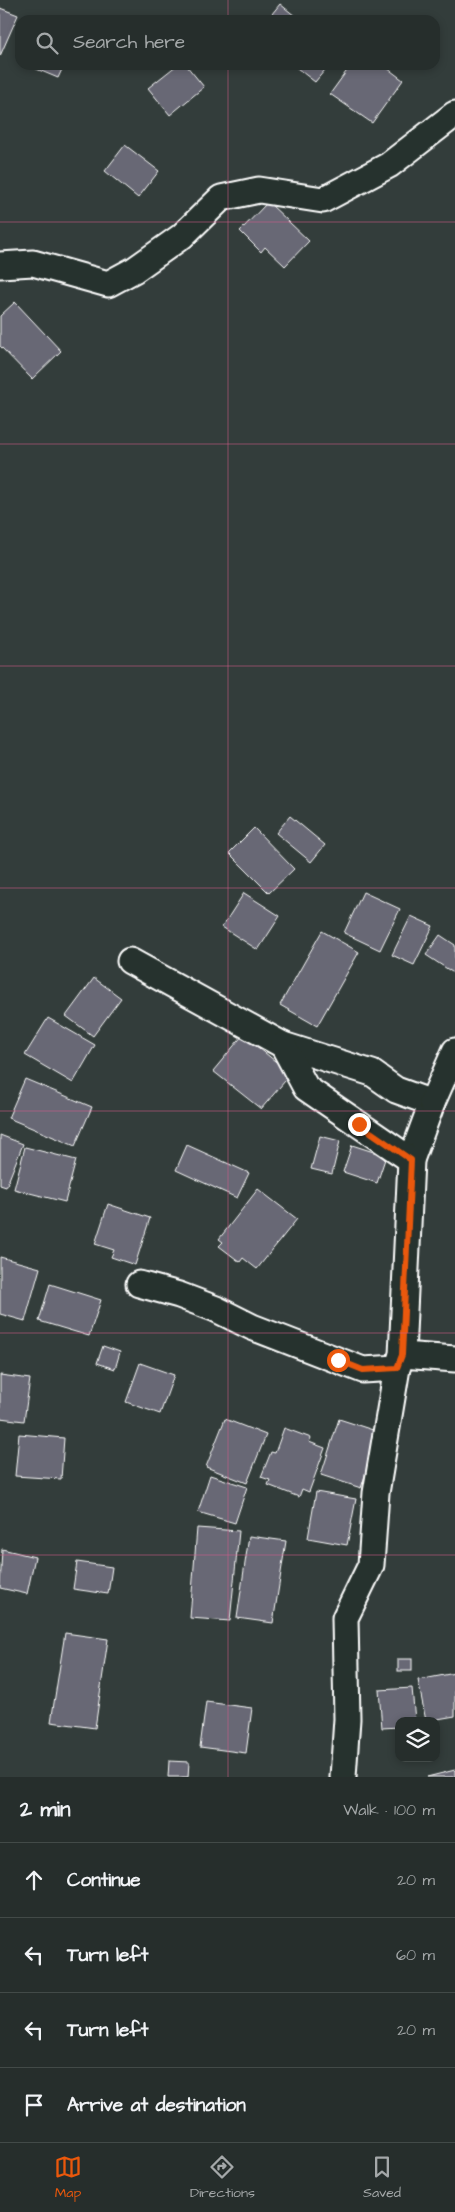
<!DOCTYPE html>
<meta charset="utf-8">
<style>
:root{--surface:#262e2c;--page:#323a38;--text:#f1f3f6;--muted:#a4a8a9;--line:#424a48;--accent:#ea580c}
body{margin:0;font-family:"Architects Daughter",sans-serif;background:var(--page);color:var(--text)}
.controls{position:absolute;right:15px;bottom:15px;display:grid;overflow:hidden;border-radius:10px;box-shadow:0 2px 8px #0003}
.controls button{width:45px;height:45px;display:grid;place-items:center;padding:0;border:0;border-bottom:1px solid var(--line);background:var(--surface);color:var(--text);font:25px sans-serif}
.stop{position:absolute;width:15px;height:15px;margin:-11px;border:4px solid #ea580c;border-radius:50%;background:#fff}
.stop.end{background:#ea580c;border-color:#fff;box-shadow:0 1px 5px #0008}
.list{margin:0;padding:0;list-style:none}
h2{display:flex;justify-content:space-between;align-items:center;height:65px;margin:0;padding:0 20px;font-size:21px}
h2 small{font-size:16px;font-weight:400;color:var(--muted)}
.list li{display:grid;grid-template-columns:32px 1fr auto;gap:15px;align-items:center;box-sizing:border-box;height:75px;padding:0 20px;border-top:1px solid var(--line)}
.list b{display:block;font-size:19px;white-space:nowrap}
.list em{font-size:16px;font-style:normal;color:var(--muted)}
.icon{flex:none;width:28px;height:28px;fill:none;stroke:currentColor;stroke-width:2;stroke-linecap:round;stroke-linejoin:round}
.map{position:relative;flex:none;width:455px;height:1777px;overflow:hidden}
.search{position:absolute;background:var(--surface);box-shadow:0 2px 8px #0003;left:15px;right:15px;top:15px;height:55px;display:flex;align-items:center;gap:12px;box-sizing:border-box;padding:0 18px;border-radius:15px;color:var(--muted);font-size:19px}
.sheet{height:365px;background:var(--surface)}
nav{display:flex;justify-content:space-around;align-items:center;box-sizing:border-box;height:70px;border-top:1px solid var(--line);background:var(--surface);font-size:14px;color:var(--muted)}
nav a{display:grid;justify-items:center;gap:2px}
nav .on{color:var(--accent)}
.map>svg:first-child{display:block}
.building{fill:#676774;stroke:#fff}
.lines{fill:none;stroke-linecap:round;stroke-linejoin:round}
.minor-casing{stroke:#fff;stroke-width:29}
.minor{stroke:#26332d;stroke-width:25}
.route{stroke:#ea580c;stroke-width:6}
.grid{fill:none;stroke:#d45d8c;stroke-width:1;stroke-opacity:0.55}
</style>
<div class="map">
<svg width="455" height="1777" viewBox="0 0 455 1777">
<rect width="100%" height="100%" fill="#333d3b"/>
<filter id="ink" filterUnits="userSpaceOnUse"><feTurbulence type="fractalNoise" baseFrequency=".02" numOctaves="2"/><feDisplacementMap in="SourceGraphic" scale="10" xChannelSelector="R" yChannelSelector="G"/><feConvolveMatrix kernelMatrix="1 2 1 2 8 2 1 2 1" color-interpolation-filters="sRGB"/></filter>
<g filter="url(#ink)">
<!-- building -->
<g class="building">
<path d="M 280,4 L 300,20 L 267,20 Z"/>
<path d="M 0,8 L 18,15 L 0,56 Z"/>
<path d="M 27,65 L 64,65 L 58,78 Z"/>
<path d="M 177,65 L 186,65 L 204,87 L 170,115 L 148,88 Z"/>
<path d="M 293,65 L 329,65 L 315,82 Z"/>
<path d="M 351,65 L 383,65 L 403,80 L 372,123 L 330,94 Z"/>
<path d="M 125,145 L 159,171 L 138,198 L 105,171 Z"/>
<path d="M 268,202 L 309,241 L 285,266 L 265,247 L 261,252 L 240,231 Z"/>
<path d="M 15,302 L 61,351 L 32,379 L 0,346 L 0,316 Z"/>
<path d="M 290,816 L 325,845 L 311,862 L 276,833 Z"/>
<path d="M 254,828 L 294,869 L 269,893 L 229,853 Z"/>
<path d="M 363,892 L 400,909 L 380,950 L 344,933 Z"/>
<path d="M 244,893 L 280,916 L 258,950 L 222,927 Z"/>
<path d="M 411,916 L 433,926 L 414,965 L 392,955 Z"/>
<path d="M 322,931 L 359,952 L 317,1026 L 280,1005 Z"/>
<path d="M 440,935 L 455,945 L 455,974 L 426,955 Z"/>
<path d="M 94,978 L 121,998 L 93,1036 L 66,1016 Z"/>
<path d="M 48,1018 L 95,1045 L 73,1083 L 25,1055 Z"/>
<path d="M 243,1035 L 291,1074 L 261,1109 L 213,1071 Z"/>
<path d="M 25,1079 L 92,1107 L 75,1146 L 8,1118 Z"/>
<path d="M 0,1135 L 23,1144 L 6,1187 L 0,1185 Z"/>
<path d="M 320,1136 L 340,1141 L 332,1174 L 311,1169 Z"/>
<path d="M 187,1145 L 249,1173 L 237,1198 L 176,1170 Z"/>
<path d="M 352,1145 L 386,1156 L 377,1183 L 343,1172 Z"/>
<path d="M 25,1147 L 76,1160 L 65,1202 L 14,1189 Z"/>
<path d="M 258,1189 L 297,1219 L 257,1269 L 243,1258 L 240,1262 L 219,1246 L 223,1242 L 219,1239 Z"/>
<path d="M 108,1204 L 150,1218 L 135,1265 L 111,1257 L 114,1250 L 95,1244 Z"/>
<path d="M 0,1257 L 40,1268 L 25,1321 L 0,1314 Z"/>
<path d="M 50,1284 L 101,1300 L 89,1336 L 39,1321 Z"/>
<path d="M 103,1346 L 120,1352 L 115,1369 L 97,1363 Z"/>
<path d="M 140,1363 L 174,1375 L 160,1414 L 126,1402 Z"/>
<path d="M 0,1375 L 30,1379 L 24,1421 L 0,1418 Z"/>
<path d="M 225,1419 L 266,1435 L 247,1483 L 206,1467 Z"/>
<path d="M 339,1419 L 379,1432 L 361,1488 L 321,1475 Z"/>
<path d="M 284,1428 L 311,1438 L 309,1442 L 325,1448 L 309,1492 L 302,1489 L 299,1497 L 268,1485 L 270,1480 L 261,1477 L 271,1452 L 275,1453 Z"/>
<path d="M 19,1434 L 64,1438 L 61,1479 L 15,1476 Z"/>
<path d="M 210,1475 L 247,1487 L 235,1523 L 198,1512 Z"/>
<path d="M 316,1492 L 356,1499 L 347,1545 L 308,1538 Z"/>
<path d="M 197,1528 L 239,1531 L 230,1621 L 190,1618 Z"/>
<path d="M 249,1536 L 286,1541 L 273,1623 L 237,1618 Z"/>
<path d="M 2,1549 L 35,1557 L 27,1594 L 0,1588 Z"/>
<path d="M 77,1562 L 112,1567 L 108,1594 L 73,1589 Z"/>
<path d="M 65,1633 L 108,1639 L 95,1728 L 51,1722 Z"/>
<rect x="398" y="1659" width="14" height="12"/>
<path d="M 455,1673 L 455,1716 L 426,1721 L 418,1680 Z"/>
<path d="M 412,1688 L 415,1721 L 399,1721 L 399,1727 L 382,1728 L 379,1690 Z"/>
<path d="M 206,1702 L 252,1708 L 246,1753 L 200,1747 Z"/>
<path d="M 169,1761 L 189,1762 L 188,1777 L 168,1777 Z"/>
<path d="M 455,1770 L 455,1777 L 427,1777 Z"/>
</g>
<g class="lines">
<!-- minor casing -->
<g class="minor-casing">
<g id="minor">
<path d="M 0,265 L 33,263 L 108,284 L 134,270 L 182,236 L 221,198 L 259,190 L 323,200 L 389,165 L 455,114"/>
<path d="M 130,961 L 283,1045 L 372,1073 L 396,1090 L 432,1103 L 411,1160 L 402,1355"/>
<path d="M 283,1045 L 306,1088 L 411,1160"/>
<path d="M 432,1103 L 455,1051"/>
<path d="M 139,1284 L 179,1295 L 216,1309 L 252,1327 L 363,1370 L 397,1368 L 402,1355 L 455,1359"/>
<path d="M 343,1777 L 347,1719 L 345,1618 L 371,1565 L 376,1493 L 397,1368"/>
</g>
</g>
<!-- minor -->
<use href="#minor" class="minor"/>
</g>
</g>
<g class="lines" filter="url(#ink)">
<!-- route -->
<path class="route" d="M 338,1360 L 363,1370 L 397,1368 L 402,1355 L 411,1160 L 359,1124"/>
</g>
<!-- grid -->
<path class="grid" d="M 228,0 L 228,20M 228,65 L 228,1777M 0,222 L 455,222M 0,444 L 455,444M 0,666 L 455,666M 0,888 L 455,888M 0,1111 L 455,1111M 0,1333 L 455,1333M 0,1555 L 455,1555"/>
</svg>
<div class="controls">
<button><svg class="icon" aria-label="layers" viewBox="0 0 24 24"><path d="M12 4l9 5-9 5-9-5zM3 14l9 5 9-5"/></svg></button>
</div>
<div class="stop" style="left:338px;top:1360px"></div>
<div class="stop end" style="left:359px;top:1124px"></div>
<div class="search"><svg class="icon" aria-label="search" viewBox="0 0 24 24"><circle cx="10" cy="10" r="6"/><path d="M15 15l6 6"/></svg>Search here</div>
</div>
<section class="sheet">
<h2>2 min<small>Walk · 100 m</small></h2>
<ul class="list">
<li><svg class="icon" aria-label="ahead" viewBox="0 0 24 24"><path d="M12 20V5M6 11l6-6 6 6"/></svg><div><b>Continue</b></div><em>20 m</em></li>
<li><svg class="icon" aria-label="left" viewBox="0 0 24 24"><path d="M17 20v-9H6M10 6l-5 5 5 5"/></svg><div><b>Turn left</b></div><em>60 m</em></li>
<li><svg class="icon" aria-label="left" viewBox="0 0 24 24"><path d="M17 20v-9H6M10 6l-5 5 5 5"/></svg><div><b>Turn left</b></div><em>20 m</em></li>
<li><svg class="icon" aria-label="arrive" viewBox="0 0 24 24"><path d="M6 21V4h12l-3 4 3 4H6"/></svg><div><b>Arrive at destination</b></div></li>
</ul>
</section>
<nav>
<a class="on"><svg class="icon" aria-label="map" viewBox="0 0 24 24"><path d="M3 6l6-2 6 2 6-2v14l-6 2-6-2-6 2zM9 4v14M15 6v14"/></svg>Map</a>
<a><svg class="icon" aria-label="directions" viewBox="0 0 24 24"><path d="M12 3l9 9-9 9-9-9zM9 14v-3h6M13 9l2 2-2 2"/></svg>Directions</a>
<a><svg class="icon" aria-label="saved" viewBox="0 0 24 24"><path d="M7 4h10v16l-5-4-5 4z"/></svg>Saved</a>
</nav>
